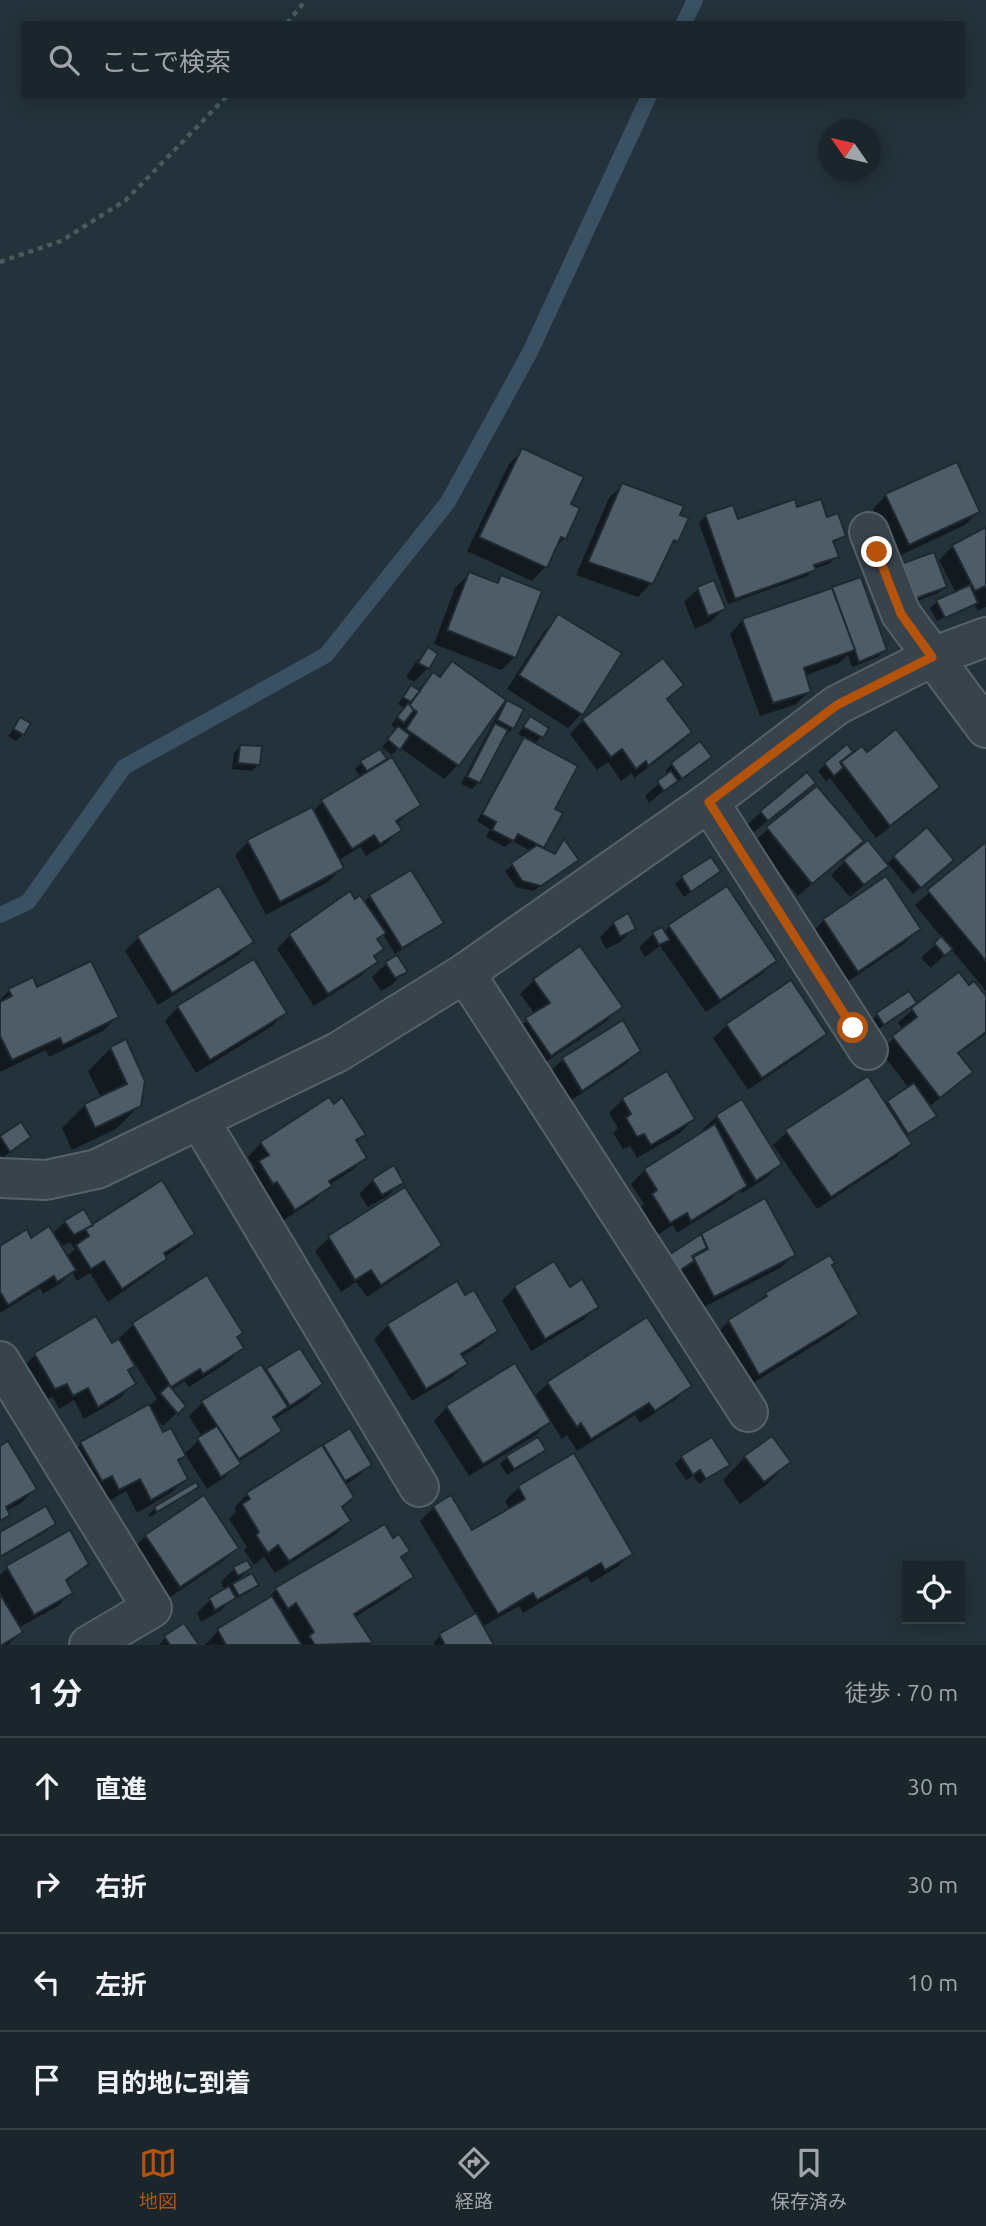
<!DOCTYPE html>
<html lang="ja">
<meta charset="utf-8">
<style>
:root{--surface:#1b262c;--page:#283238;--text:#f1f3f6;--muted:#a0a5a9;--line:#394348;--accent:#b45309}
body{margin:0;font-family:Ubuntu,"Noto Sans JP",sans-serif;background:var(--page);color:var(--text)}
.controls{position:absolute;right:21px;bottom:21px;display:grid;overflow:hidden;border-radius:0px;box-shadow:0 4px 18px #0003}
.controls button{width:63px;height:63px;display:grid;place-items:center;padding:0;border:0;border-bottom:2px solid var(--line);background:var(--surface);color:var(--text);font:35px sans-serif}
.compass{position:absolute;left:818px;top:119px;width:63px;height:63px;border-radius:50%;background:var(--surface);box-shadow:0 4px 18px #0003;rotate:304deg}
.stop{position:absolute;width:21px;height:21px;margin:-16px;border:5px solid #b45309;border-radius:50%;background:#fff}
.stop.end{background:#b45309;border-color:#fff;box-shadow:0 2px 7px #0008}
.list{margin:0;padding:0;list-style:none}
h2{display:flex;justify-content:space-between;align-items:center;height:91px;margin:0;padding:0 28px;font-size:30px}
h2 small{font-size:23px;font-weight:400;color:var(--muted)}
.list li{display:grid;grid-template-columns:46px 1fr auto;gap:21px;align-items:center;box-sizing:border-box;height:98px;padding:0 28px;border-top:2px solid var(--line)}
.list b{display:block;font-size:26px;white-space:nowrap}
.list em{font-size:23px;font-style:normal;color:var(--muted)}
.icon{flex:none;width:38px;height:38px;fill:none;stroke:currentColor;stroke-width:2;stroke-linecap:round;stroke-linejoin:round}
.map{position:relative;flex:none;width:986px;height:1645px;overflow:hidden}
.search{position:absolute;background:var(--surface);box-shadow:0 4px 18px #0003;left:21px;right:21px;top:21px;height:77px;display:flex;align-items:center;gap:18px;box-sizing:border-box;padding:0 24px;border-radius:0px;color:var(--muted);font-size:26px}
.sheet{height:483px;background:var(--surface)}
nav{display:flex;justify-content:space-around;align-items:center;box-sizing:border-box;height:98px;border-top:2px solid var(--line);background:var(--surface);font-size:19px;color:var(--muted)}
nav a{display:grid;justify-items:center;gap:4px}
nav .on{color:var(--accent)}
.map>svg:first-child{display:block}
.shadow{fill:#0007;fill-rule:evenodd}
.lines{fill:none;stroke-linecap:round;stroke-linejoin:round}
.stream{stroke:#395162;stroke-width:16}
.building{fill:#4e5c67;stroke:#1f2a32;stroke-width:2}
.minor-casing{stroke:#566169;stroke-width:42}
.path{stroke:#485c5c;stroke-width:4.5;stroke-dasharray:5 5;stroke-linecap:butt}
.minor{stroke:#38434c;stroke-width:38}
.route{stroke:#b45309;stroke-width:9}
</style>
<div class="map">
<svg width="986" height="1645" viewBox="0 0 986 1645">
<rect width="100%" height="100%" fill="#24323b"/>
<!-- shadow -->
<g class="shadow">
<path d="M 523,450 L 569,505 L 565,538 L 554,549 L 545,567 L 532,581 L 467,551 L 509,464 Z"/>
<path d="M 623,485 L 678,515 L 677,541 L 667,550 L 651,583 L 638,597 L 576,575 L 609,498 Z"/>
<path d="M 886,495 L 978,512 L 965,525 L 895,558 L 873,509 Z"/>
<path d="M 796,509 L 826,519 L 844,536 L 832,544 L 837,556 L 830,563 L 814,569 L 807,576 L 728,604 L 699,523 L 706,516 L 737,521 Z"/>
<path d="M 986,529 L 986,607 L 978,611 L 974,604 L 970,608 L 970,604 L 937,621 L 930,608 L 937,602 L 956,593 L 939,560 L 953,546 Z"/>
<path d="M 895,572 L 945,587 L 938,593 L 907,605 Z"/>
<path d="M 469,574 L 495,584 L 502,577 L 515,657 L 501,670 L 434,644 L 455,588 Z"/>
<path d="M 833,588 L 885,650 L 878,657 L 852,667 L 848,655 L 839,663 L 804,676 L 809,692 L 795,705 L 760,716 L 730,634 L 743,620 Z"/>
<path d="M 698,589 L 724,609 L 710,622 L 695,629 L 684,602 Z"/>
<path d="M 559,617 L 581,714 L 568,728 L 507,689 L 545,630 Z"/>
<path d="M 428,649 L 428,668 L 414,682 L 406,677 L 415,663 Z"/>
<path d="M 452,664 L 504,700 L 458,765 L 444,779 L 399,747 L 392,755 L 382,747 L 397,730 L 391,725 L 404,708 L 398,704 L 405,694 L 411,687 L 417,691 L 433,674 L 438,677 Z"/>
<path d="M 682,685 L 666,701 L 690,732 L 677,746 L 634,778 L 632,773 L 621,781 L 608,762 L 597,770 L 570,734 L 583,720 Z"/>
<path d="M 507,702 L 513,728 L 506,735 L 504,734 L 478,782 L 472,789 L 461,784 L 500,709 Z"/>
<path d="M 530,718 L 541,737 L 534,744 L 552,810 L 560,814 L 541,849 L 553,856 L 564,842 L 577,860 L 533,891 L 516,887 L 505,871 L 531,851 L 512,841 L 505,847 L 486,837 L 490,829 L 477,821 L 518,746 L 525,738 L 518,734 Z"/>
<path d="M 21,719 L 23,734 L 16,741 L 8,736 Z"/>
<path d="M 240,746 L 259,764 L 252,771 L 232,769 L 234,753 Z"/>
<path d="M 847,747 L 842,760 L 844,762 L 867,754 L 938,786 L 924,800 L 876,838 L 830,778 L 826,781 L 818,771 Z"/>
<path d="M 710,757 L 675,784 L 674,782 L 649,803 L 645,796 L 669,775 L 665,771 L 672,764 Z"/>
<path d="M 384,759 L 378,765 L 419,805 L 396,824 L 400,829 L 387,843 L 366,856 L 360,847 L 338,861 L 342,868 L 328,882 L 266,915 L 235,855 L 248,842 L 312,812 L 322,802 L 361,778 L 355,769 L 362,763 Z"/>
<path d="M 814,783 L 753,833 L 747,825 L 761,812 Z"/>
<path d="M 817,788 L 861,841 L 798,896 L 753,842 Z"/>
<path d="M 986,844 L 986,991 L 951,949 L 931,968 L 921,958 L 942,938 L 915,905 Z"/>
<path d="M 894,857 L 945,866 L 913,894 L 888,864 L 850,897 L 831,875 L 845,861 L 886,865 Z"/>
<path d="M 719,871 L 684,897 L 675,884 L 682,878 Z"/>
<path d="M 370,896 L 441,923 L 435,929 L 395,954 L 383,934 L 376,941 L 382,949 L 373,958 L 375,962 L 362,975 L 314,1006 L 277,949 L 290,935 L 363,903 Z"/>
<path d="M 824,920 L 919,929 L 905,943 L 844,984 L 811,934 Z"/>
<path d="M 614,923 L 634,929 L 620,942 L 606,949 L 600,937 Z"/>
<path d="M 669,927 L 775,961 L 762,974 L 706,1012 L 660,946 L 645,957 L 639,947 L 653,934 L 664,933 Z"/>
<path d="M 138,938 L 251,942 L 238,955 L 158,1005 L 125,951 Z"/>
<path d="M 397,957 L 405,971 L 392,985 L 381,991 L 372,977 L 386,964 Z"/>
<path d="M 959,974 L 969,988 L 986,999 L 986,1034 L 957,1055 L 970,1072 L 929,1107 L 935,1115 L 905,1137 L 909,1144 L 896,1157 L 817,1209 L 773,1145 L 787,1132 L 885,1105 L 909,1088 L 880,1051 L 903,1030 L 898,1023 L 912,1010 Z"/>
<path d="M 534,980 L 620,1007 L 607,1021 L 537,1068 L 513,1033 L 535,1014 L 520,994 Z"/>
<path d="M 36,989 L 117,1017 L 103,1031 L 49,1057 L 46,1050 L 0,1072 L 0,1000 L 9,990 Z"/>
<path d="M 178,1007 L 285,1013 L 272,1026 L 196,1073 L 165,1021 Z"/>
<path d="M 908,1009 L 877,1030 L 871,1021 L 877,1015 Z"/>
<path d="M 727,1025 L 825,1034 L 811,1047 L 748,1090 L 713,1038 Z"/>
<path d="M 111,1048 L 139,1106 L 116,1129 L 72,1150 L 62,1128 L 85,1105 L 101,1098 L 88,1071 Z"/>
<path d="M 639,1051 L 626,1064 L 567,1103 L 549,1073 L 563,1059 Z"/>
<path d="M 666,1073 L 693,1119 L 680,1133 L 637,1158 L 630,1146 L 623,1149 L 613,1133 L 618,1128 L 609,1113 L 623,1099 Z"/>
<path d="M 717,1116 L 780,1164 L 766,1178 L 742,1193 L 740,1190 L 731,1199 L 677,1233 L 673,1225 L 656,1236 L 639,1209 L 644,1204 L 631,1184 L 645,1170 L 705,1132 L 703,1129 Z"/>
<path d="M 20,1124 L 22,1143 L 2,1158 L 0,1154 L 0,1138 Z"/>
<path d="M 364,1134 L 356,1143 L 365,1158 L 351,1171 L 329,1185 L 316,1199 L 281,1222 L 247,1176 L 255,1168 L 248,1157 L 261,1143 Z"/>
<path d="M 393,1168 L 401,1182 L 388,1196 L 368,1207 L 359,1194 L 373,1180 Z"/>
<path d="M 405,1189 L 440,1245 L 426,1258 L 367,1297 L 356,1282 L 341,1292 L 315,1251 L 329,1238 Z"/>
<path d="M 764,1200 L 794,1255 L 780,1268 L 700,1309 L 672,1276 L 702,1235 Z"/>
<path d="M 83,1212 L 92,1228 L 193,1234 L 179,1247 L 164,1257 L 151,1272 L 108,1302 L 90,1273 L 77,1281 L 72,1272 L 61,1283 L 43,1294 L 40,1288 L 0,1313 L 0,1248 L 52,1234 L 65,1222 ZM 70,1242 L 75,1249 L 66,1257 L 60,1247 Z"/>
<path d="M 830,1265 L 857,1314 L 843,1327 L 745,1388 L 715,1335 L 729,1321 L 754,1306 L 766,1294 Z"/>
<path d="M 206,1278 L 241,1348 L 228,1362 L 189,1387 L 185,1381 L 171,1390 L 184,1406 L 163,1426 L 154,1415 L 162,1435 L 183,1455 L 202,1437 L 189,1416 L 202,1403 L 267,1370 L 321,1384 L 308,1398 L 273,1420 L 280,1431 L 266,1444 L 238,1462 L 225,1477 L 207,1489 L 185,1454 L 177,1462 L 185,1479 L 172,1492 L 137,1513 L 126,1491 L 105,1503 L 68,1457 L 81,1444 L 149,1406 L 157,1399 L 135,1364 L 127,1372 L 133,1384 L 120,1398 L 84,1419 L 74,1400 L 59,1409 L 53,1397 L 41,1401 L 22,1368 L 35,1355 L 111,1346 L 120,1340 L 119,1338 L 133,1325 Z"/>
<path d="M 456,1283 L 465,1297 L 496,1330 L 482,1344 L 461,1357 L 466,1364 L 452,1377 L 412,1401 L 374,1339 L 388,1325 Z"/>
<path d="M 515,1287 L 569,1289 L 596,1307 L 583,1320 L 531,1351 L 502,1301 Z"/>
<path d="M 548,1383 L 689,1386 L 676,1399 L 640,1423 L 635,1415 L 577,1451 L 567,1435 L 562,1439 L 550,1420 L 536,1435 L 469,1476 L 434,1421 L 447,1407 L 534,1397 Z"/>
<path d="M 349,1430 L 370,1465 L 356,1478 L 345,1485 L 352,1497 L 341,1509 L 349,1521 L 336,1534 L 275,1573 L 264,1557 L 254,1565 L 244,1550 L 247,1547 L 229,1519 L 236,1512 L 234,1508 L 247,1494 Z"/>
<path d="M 0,1448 L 35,1489 L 21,1503 L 6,1511 L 8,1514 L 0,1522 Z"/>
<path d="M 544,1450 L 537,1457 L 507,1475 L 500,1464 L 507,1457 Z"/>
<path d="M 682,1457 L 727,1464 L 699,1484 L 693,1476 L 686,1480 L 675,1464 Z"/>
<path d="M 745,1457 L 789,1462 L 766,1485 L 740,1504 L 723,1480 Z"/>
<path d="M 197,1487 L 190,1493 L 150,1517 L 148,1515 L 155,1508 Z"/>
<path d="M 519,1487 L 631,1554 L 617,1567 L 591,1583 L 587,1576 L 523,1613 L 519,1606 L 482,1627 L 492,1645 L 435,1645 L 433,1643 L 440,1636 L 476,1615 L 420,1521 L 434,1507 L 450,1497 L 471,1533 L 510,1510 L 505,1501 Z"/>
<path d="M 54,1524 L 47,1531 L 0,1558 L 0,1534 Z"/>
<path d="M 384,1527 L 412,1576 L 398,1590 L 354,1618 L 371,1643 L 369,1645 L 205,1645 L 218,1631 L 262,1604 L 276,1590 Z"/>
<path d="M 146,1536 L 236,1548 L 223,1561 L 166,1600 L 132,1549 Z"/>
<path d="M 87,1564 L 66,1583 L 71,1592 L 58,1606 L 18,1628 L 21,1632 L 8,1645 L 0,1645 L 0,1575 L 7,1568 Z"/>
<path d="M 250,1568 L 235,1583 L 256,1585 L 250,1592 L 231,1601 L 220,1611 L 201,1622 L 197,1613 L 210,1600 L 225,1591 L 221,1582 L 234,1569 Z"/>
<path d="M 165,1638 L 197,1645 L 159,1645 Z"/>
</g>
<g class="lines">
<!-- stream -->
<g class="stream">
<path d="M 684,23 L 695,0"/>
<path d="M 0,915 L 28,902 L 124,767 L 326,655 L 448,502 L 530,352 L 649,96"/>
</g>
</g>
<!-- building -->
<g class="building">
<path d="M 522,448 L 584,477 L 571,504 L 580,508 L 566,539 L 561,537 L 547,568 L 479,537 Z"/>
<path d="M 957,462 L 980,512 L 909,545 L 885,494 Z"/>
<path d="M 622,483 L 684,506 L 680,515 L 689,518 L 678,542 L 674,540 L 653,584 L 588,562 Z"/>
<path d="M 795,499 L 797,507 L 821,499 L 827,517 L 838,513 L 846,536 L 833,541 L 839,557 L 814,565 L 816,570 L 735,599 L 705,514 L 733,505 L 738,519 Z"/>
<path d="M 986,527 L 986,588 L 985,586 L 975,591 L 952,545 Z"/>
<path d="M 934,552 L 947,587 L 914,599 L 901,564 Z"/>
<path d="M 469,572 L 498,583 L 501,575 L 542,591 L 516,658 L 447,630 Z"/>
<path d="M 861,577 L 887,650 L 859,662 L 832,587 Z"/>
<path d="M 714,580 L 726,609 L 708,616 L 697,587 Z"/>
<path d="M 970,585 L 978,603 L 945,618 L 936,600 Z"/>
<path d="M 832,588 L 855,650 L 804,668 L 811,692 L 773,703 L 742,619 Z"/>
<path d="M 558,614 L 622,653 L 583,715 L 519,675 Z"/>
<path d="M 428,647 L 438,654 L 429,669 L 418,663 Z"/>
<path d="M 663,658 L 684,685 L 667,699 L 692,732 L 648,766 L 646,761 L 636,769 L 622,749 L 611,757 L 582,719 Z"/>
<path d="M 452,661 L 506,700 L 459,766 L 406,729 L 417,712 L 409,706 L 433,672 L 440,677 Z"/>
<path d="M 411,685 L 420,691 L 411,702 L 403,697 Z"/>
<path d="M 507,700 L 524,709 L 514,729 L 497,720 Z"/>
<path d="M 408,703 L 414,710 L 404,723 L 397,717 Z"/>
<path d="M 530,716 L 549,728 L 543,738 L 523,727 Z"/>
<path d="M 20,717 L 31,723 L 24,735 L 13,729 Z"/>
<path d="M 495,723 L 508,730 L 480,783 L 467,777 Z"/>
<path d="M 398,726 L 410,735 L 400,750 L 387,739 Z"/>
<path d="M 896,729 L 940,787 L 890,826 L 841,762 L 862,746 L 867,752 Z"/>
<path d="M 524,737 L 578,766 L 555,809 L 563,813 L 544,848 L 518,834 L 514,841 L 492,830 L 496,822 L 482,814 Z"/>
<path d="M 700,741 L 712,757 L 682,779 L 671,763 Z"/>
<path d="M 847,744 L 853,752 L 840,762 L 843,768 L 834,776 L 824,763 Z"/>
<path d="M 240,745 L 262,746 L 260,765 L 238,763 Z"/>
<path d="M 380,749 L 387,759 L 367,771 L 360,761 Z"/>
<path d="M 392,757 L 421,805 L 396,821 L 402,830 L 380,844 L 374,835 L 352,849 L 321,800 Z"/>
<path d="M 671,771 L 678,781 L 664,791 L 657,781 Z"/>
<path d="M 807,772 L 816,783 L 768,821 L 760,811 Z"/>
<path d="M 817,786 L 864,841 L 812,884 L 766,827 Z"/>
<path d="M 312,807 L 344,868 L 280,902 L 247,840 Z"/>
<path d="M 927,827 L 954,860 L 921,888 L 893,856 Z"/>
<path d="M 564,839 L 579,860 L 541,886 L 522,881 L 511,863 L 537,845 L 555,854 Z"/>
<path d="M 868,840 L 889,866 L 864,885 L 843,860 Z"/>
<path d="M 986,842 L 986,961 L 927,890 Z"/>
<path d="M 711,857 L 721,871 L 691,892 L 681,876 Z"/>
<path d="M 411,870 L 444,923 L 402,948 L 369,895 Z"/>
<path d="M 886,876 L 921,929 L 858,972 L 823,919 Z"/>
<path d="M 219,886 L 254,942 L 172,993 L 137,936 Z"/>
<path d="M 727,886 L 777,961 L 720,1000 L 668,925 Z"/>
<path d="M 350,891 L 355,899 L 360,895 L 386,933 L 377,939 L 384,949 L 374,956 L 378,962 L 328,994 L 289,934 Z"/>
<path d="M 628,913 L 636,929 L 620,937 L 613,922 Z"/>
<path d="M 662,927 L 670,940 L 659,945 L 652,932 Z"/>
<path d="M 941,936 L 953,949 L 945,956 L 934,943 Z"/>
<path d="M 580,946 L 623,1007 L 551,1056 L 525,1018 L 550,1003 L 533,979 Z"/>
<path d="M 397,955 L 408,972 L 395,978 L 385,962 Z"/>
<path d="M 254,959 L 287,1013 L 210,1060 L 177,1006 Z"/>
<path d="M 91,961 L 119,1017 L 63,1045 L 60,1038 L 12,1060 L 0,1036 L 0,1002 L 12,996 L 8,989 L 33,977 L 37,987 Z"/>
<path d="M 959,972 L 969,985 L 974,981 L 986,996 L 986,1032 L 958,1053 L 973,1072 L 940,1098 L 892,1036 L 917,1017 L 911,1008 Z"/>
<path d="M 791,980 L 827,1034 L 762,1078 L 726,1024 Z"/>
<path d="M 909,991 L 917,1003 L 884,1025 L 876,1013 Z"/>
<path d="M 623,1020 L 641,1051 L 582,1091 L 562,1058 Z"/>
<path d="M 126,1039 L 145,1081 L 141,1106 L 95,1128 L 84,1104 L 127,1084 L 110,1047 Z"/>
<path d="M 667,1071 L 695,1119 L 651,1145 L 644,1134 L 637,1137 L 626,1118 L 631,1114 L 622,1098 Z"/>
<path d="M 868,1076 L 912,1144 L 831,1197 L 785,1130 Z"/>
<path d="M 914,1083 L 937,1116 L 908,1134 L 887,1101 Z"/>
<path d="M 329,1097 L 334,1104 L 342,1097 L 366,1135 L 356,1140 L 367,1158 L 329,1181 L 332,1186 L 295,1210 L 277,1182 L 273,1184 L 259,1161 L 269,1155 L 260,1142 Z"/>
<path d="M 742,1099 L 782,1164 L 756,1181 L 716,1115 Z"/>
<path d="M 21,1122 L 31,1137 L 10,1152 L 0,1136 Z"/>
<path d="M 715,1124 L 747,1186 L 691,1221 L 687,1213 L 670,1223 L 652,1194 L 657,1190 L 644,1169 Z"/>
<path d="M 394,1165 L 404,1183 L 382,1195 L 372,1179 Z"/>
<path d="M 162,1180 L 195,1234 L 164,1253 L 167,1259 L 122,1289 L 104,1261 L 91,1269 L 76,1245 L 89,1236 L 85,1229 Z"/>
<path d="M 405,1187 L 442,1245 L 381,1285 L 371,1270 L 355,1280 L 328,1236 Z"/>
<path d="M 765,1198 L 796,1255 L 714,1297 L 693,1257 L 708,1249 L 701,1234 Z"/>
<path d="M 84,1209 L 93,1225 L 74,1235 L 64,1221 Z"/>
<path d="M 49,1226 L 76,1270 L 57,1282 L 54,1276 L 8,1305 L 0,1292 L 0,1246 L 27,1229 L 31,1238 Z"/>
<path d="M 701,1234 L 707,1248 L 692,1256 L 694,1261 L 679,1271 L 669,1255 Z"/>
<path d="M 830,1255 L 835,1263 L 832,1265 L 859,1314 L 759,1375 L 728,1320 L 767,1296 L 765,1293 Z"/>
<path d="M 554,1261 L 570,1287 L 582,1279 L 599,1307 L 545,1339 L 514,1286 Z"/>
<path d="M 207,1275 L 243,1333 L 237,1337 L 244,1348 L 203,1374 L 200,1369 L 171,1387 L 132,1323 Z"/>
<path d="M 457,1281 L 465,1295 L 474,1290 L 498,1331 L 461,1354 L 468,1364 L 426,1389 L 387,1324 Z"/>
<path d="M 96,1316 L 112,1343 L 119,1339 L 135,1366 L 128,1370 L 136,1384 L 98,1407 L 88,1388 L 73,1396 L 67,1384 L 55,1389 L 34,1353 Z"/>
<path d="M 647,1317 L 692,1386 L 655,1411 L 649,1403 L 591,1439 L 581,1423 L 577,1427 L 547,1382 Z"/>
<path d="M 300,1348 L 323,1384 L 290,1406 L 266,1369 Z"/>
<path d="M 515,1363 L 551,1422 L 483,1464 L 446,1406 Z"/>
<path d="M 261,1364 L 288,1407 L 273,1417 L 282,1431 L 239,1459 L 201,1401 Z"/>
<path d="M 169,1385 L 186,1406 L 178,1414 L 160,1393 Z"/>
<path d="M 149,1404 L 163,1432 L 171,1428 L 186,1456 L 178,1460 L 188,1479 L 151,1500 L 140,1479 L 119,1490 L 112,1476 L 102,1481 L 80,1442 Z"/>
<path d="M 217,1426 L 241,1464 L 221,1477 L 197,1438 Z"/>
<path d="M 350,1428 L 372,1465 L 345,1481 L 323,1445 Z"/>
<path d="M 772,1436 L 791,1462 L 764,1482 L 744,1456 Z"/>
<path d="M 538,1437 L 546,1450 L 514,1469 L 506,1456 Z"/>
<path d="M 712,1437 L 730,1465 L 706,1479 L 700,1470 L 693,1475 L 681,1456 Z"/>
<path d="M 8,1441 L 37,1489 L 6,1507 L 10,1515 L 0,1521 L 0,1446 Z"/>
<path d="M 322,1445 L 354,1497 L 342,1507 L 351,1521 L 289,1561 L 278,1545 L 268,1553 L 256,1535 L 259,1532 L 242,1504 L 250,1499 L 246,1493 Z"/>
<path d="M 574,1453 L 633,1554 L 605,1570 L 601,1563 L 537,1600 L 533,1593 L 498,1614 L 433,1506 L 451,1495 L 472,1530 L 525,1499 L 518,1486 Z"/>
<path d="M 196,1482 L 199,1487 L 157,1512 L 154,1507 Z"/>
<path d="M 204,1495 L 239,1548 L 180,1587 L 145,1535 Z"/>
<path d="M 46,1506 L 56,1524 L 0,1557 L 0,1532 Z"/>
<path d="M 385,1524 L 393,1538 L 399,1534 L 410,1551 L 401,1557 L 414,1577 L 354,1614 L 373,1643 L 315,1645 L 309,1636 L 314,1632 L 296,1603 L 288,1609 L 275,1588 Z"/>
<path d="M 70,1530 L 89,1564 L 66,1580 L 73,1593 L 34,1615 L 6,1566 Z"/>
<path d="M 247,1560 L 252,1568 L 238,1576 L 233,1567 Z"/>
<path d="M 252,1573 L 259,1585 L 239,1596 L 232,1584 Z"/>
<path d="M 229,1586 L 236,1598 L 215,1610 L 209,1598 Z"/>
<path d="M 0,1594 L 23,1632 L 2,1645 L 0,1645 Z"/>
<path d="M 272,1596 L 302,1645 L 226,1645 L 217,1629 Z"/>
<path d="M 476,1613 L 494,1645 L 445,1645 L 439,1634 Z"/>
<path d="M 184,1623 L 199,1645 L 170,1645 L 164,1636 Z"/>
</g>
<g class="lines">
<!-- minor casing -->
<g class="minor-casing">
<g id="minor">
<path d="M 869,532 L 901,614 L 986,728"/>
<path d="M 709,802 L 868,1050"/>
<path d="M 465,973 L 748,1412"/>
<path d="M 200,1121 L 419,1487"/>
<path d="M 0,1178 L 46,1180 L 97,1169 L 338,1052 L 465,973 L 709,802 L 837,705 L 932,657 L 986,637"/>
<path d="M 0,1361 L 152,1608 L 89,1645"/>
</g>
</g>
<!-- path -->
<g class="path">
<path d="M 287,23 L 306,0"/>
<path d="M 0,262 L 61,241 L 126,200 L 227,96"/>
</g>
<!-- minor -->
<use href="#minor" class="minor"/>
</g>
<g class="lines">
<!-- route -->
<path class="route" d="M 853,1028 L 709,802 L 837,705 L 932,657 L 901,614 L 877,552"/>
</g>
</svg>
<div class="controls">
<button><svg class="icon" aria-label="locate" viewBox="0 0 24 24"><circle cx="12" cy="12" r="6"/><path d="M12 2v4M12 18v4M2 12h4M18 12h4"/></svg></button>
</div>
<svg class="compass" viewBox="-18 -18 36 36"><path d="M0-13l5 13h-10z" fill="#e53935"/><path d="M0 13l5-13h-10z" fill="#a0a5a9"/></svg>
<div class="stop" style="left:853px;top:1028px"></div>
<div class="stop end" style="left:877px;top:552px"></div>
<div class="search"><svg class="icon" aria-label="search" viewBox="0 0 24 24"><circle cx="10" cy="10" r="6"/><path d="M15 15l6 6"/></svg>ここで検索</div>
</div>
<section class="sheet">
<h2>1 分<small>徒歩 · 70 m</small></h2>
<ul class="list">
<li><svg class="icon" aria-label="ahead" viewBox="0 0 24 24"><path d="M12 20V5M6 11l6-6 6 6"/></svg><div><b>直進</b></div><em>30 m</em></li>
<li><svg class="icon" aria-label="right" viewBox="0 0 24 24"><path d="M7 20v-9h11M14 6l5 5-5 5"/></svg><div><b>右折</b></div><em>30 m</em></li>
<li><svg class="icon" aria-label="left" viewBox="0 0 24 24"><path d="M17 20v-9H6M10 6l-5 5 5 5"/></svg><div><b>左折</b></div><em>10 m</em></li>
<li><svg class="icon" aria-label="arrive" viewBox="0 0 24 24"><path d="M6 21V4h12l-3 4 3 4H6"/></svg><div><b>目的地に到着</b></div></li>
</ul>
</section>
<nav>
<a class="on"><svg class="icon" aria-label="map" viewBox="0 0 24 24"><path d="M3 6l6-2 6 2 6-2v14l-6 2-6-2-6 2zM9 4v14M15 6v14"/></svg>地図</a>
<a><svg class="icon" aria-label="directions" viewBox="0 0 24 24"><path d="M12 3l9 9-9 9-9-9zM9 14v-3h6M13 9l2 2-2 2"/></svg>経路</a>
<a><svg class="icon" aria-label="saved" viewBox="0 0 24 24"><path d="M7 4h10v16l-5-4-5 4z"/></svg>保存済み</a>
</nav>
